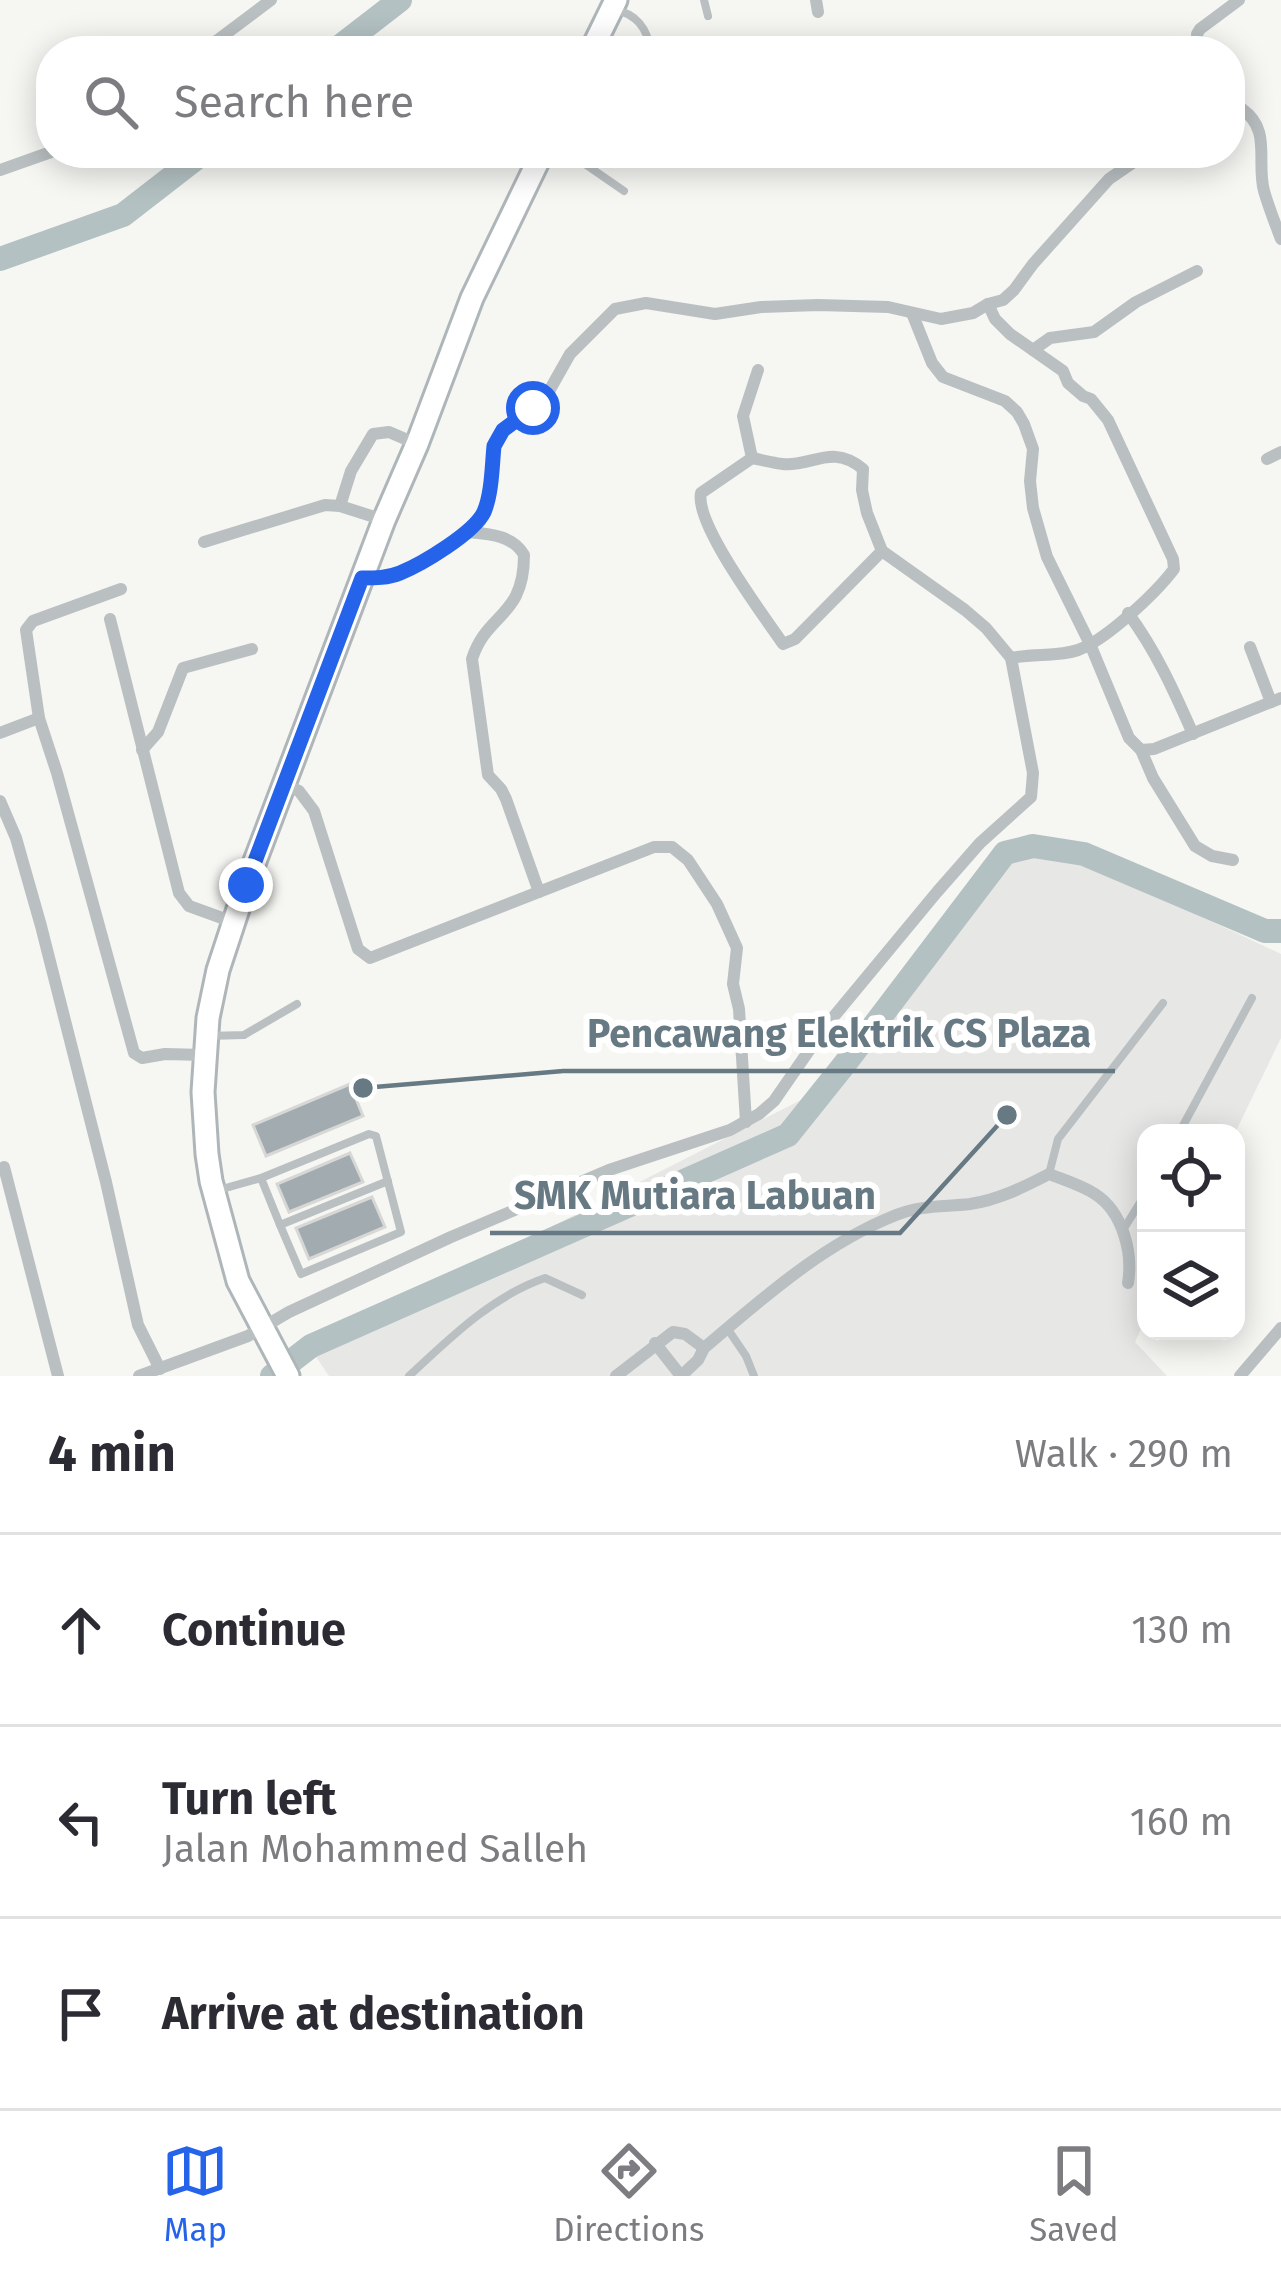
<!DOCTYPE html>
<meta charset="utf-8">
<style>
:root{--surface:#fff;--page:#f2f2f3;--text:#2b2b33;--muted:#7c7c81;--line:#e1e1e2;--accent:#2563eb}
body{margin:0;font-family:"Fira Sans",sans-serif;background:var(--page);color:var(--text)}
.controls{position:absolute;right:36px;bottom:36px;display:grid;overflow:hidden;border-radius:24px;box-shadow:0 6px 30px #0003}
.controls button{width:108px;height:108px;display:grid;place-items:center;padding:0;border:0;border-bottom:3px solid var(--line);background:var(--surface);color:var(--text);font:60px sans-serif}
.stop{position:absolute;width:36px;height:36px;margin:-27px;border:9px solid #2563eb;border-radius:50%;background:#fff}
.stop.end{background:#2563eb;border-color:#fff;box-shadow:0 3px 12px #0008}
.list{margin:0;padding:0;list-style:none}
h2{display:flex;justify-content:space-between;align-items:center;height:156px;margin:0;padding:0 48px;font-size:51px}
h2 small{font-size:39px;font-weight:400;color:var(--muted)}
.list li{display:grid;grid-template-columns:78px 1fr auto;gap:36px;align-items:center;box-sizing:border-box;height:192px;padding:0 48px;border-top:3px solid var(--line)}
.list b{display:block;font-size:45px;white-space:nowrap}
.list p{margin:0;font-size:39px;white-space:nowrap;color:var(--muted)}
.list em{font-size:39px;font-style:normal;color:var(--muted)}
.icon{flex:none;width:66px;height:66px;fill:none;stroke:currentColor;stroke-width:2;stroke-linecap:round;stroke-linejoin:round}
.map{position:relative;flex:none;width:1281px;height:1376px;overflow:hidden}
.search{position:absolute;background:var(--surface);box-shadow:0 6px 30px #0003;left:36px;right:36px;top:36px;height:132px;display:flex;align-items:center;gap:30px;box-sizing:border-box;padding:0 42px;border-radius:48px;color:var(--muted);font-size:45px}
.sheet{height:732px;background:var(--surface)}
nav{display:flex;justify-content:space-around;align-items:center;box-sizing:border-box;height:168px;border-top:3px solid var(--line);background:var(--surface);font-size:33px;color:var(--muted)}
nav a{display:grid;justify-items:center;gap:6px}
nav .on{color:var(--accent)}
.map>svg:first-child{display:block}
.built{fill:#e7e7e6}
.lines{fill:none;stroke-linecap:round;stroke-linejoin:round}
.river{stroke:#b3c1c3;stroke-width:24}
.building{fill:#a2acb0;stroke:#d7d7d5;stroke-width:3}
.secondary-casing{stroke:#afb6b9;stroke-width:27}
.lane{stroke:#bac0c2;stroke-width:8}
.street{stroke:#bac0c2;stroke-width:12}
.secondary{stroke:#fff;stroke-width:21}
.route{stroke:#2563eb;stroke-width:15}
.leader{fill:none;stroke:#677982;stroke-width:4.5}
.callout-dot{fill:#677982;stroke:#fff;stroke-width:4.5}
.callout-label{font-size:39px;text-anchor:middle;font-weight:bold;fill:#677982;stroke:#fff;stroke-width:12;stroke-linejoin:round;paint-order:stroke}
</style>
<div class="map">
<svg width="1281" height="1376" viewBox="0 0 1281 1376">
<rect width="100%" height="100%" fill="#f6f6f3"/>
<!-- built -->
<path class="built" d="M 1007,855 L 1075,857 L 1281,954 L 1281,1038 L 1235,1133 L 1146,1133 L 1146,1318 L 1135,1342 L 1167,1376 L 329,1376 L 314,1354 L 417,1295 L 805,1098 Z"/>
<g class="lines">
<!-- river -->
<g class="river">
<path d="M 334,51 L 400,0"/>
<path d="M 0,259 L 123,215 L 203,153"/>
<path d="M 272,1376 L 311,1346 L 788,1135 L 844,1065 L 1005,853 L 1033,846 L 1084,854 L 1265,931 L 1281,931"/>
</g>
</g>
<!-- building -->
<g class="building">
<path d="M 350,1084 L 363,1116 L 266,1156 L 253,1125 Z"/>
<path d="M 350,1153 L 363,1182 L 289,1212 L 277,1184 Z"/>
<path d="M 372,1197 L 385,1227 L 309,1259 L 296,1228 Z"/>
</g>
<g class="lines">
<!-- secondary casing -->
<g class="secondary-casing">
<g id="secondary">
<path d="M 591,51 L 616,0"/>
<path d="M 288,1376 L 238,1281 L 211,1181 L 207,1154 L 203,1092 L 208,1018 L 218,970 L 246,885 L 384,520 L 417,444 L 472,298 L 542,153"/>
</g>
</g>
<!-- lane -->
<g class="lane">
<path d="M 704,0 L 708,16"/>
<path d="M 613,9 C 637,14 647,28 651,51"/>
<path d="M 569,153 L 624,191"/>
<path d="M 208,1036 L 244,1035 L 297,1004"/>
<path d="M 1179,1133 L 1252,998"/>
<path d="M 1049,1174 L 1058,1139 L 1163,1003"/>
<path d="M 261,1178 L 369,1134 L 376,1136 L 401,1232 L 301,1274 L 280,1225"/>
<path d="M 215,1191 L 261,1178 L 280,1225 L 388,1181"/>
<path d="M 1123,1230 L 1146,1193"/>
<path d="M 727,1328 L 746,1356 L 754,1376"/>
<path d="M 409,1376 C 449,1339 492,1296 545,1278 L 582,1295"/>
</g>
<!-- street -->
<g class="street">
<path d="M 816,0 L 818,12"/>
<path d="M 203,51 L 271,0"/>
<path d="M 1198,51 L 1197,34 L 1200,29 L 1239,0"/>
<path d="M 1230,109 L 1242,109 C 1272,130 1256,161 1264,191 C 1269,208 1275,223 1281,239"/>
<path d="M 0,170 L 51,152"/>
<path d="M 988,304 L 995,319 L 1010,334 L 1063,371 L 1068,383 L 1083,396 L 1091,399 L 1108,420 L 1173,559 L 1174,569 C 1156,593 1106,640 1078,650 C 1058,657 1033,653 1011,658"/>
<path d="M 912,313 L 932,363 L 943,377 L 1005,401 L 1017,412 L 1024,424 L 1033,449 L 1030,481 L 1033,508 L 1047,557 L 1090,644 L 1129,738 L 1141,750 L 1153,778 L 1195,846 L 1212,856 L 1233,860"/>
<path d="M 1033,350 L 1050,338 L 1094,332 L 1136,302 L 1197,271"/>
<path d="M 758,370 L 743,416 L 752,458 L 701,493 C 694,523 764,616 783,644 L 795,639 L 882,551"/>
<path d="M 1267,459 L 1281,452"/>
<path d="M 340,506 L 384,520"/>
<path d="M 467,532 C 489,534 513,535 524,555 C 524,618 487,612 472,659 L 488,775 L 501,789 L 506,799 L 539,892"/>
<path d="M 204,542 L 325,505 L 340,506 L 351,471 L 373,434 L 389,432 L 417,444"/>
<path d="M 362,578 C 375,578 387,577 400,573 C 422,564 474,533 484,512 C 492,493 492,466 494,446 L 498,436 L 548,393 L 570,354 L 615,309 L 646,303 L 715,314 L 761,307 L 818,305 L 888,307 L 941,319 L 973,313 L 988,304 L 1003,300 L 1014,290 L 1033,264 L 1109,179 L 1147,153"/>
<path d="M 121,589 L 33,621 L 26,630 L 39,718 L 57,773 L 134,1053 L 142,1058 L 165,1054 L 204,1055"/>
<path d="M 1128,613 C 1156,651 1174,691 1193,734"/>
<path d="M 110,619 L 179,893 L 189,906 L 233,922"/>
<path d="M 1250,647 L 1271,702"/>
<path d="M 0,733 L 39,718"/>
<path d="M 142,750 L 158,732 L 183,668 L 252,649"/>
<path d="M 1141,750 L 1154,749 L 1281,698"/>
<path d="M 283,784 L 299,791 L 314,811 L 358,949 L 370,958 L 654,847 L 672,847 L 688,860 L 717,904 L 737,948 L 733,984 L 739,1009 L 746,1122"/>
<path d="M 0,801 L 16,838 L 41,926 L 106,1182 L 138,1325 L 160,1369"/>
<path d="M 4,1167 L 58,1376"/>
<path d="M 655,1343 L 681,1376 L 698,1360 L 704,1348"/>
<path d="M 139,1376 L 248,1336 L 289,1312 L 451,1237 L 609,1170 L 730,1130 L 759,1114 L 774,1101 L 826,1026 L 937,892 L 980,843 L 1031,797 L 1033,773 L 1011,658 L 986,628 L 965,610 L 882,551 L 867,513 L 862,490 L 863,469 C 832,443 812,467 783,464 C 773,463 762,460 752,458"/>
<path d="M 616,1376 L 673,1332 L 685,1334 L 704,1348 C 763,1298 823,1244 896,1215 C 921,1205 944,1207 970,1204 C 998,1200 1024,1187 1049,1174 C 1064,1180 1081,1185 1095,1194 C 1123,1212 1133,1253 1128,1283"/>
<path d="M 1240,1376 L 1281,1328"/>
</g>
<!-- secondary -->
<use href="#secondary" class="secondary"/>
</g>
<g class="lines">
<!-- route -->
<path class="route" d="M 246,885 L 362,578 C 375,578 388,578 400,573 C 422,564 474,533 484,512 C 492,493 492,466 494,446 L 503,430 L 533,408"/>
</g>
<!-- callouts -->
<path class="leader" d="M363 1088L563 1071H1115M1007 1115L900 1233H490"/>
<g class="callout-dot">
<circle cx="363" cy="1088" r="12"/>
<circle cx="1007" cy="1115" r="12"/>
</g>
<g class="callout-label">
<text x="839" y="1047">Pencawang Elektrik CS Plaza</text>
<text x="695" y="1209">SMK Mutiara Labuan</text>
</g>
</svg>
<div class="controls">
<button><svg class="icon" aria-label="locate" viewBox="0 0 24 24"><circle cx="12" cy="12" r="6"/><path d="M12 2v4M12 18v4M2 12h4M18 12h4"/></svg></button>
<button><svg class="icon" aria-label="layers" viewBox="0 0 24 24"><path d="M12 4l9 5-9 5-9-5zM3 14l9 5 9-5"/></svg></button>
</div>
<div class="stop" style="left:533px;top:408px"></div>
<div class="stop end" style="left:246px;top:885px"></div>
<div class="search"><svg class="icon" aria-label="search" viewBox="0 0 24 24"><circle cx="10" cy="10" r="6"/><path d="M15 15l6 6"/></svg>Search here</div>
</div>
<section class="sheet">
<h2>4 min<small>Walk · 290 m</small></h2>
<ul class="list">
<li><svg class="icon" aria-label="ahead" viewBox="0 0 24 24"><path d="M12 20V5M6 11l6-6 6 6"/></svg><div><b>Continue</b></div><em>130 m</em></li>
<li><svg class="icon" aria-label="left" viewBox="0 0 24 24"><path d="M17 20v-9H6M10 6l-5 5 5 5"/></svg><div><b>Turn left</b><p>Jalan Mohammed Salleh</p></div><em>160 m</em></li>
<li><svg class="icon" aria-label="arrive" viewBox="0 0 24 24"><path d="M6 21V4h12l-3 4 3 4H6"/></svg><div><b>Arrive at destination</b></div></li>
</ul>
</section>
<nav>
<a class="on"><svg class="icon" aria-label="map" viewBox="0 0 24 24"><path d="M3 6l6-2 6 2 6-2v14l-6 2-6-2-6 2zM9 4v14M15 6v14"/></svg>Map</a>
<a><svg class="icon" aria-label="directions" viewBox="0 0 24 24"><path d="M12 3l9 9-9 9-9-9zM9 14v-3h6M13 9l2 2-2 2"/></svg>Directions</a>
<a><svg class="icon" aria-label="saved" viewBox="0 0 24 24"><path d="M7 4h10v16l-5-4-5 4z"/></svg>Saved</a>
</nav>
